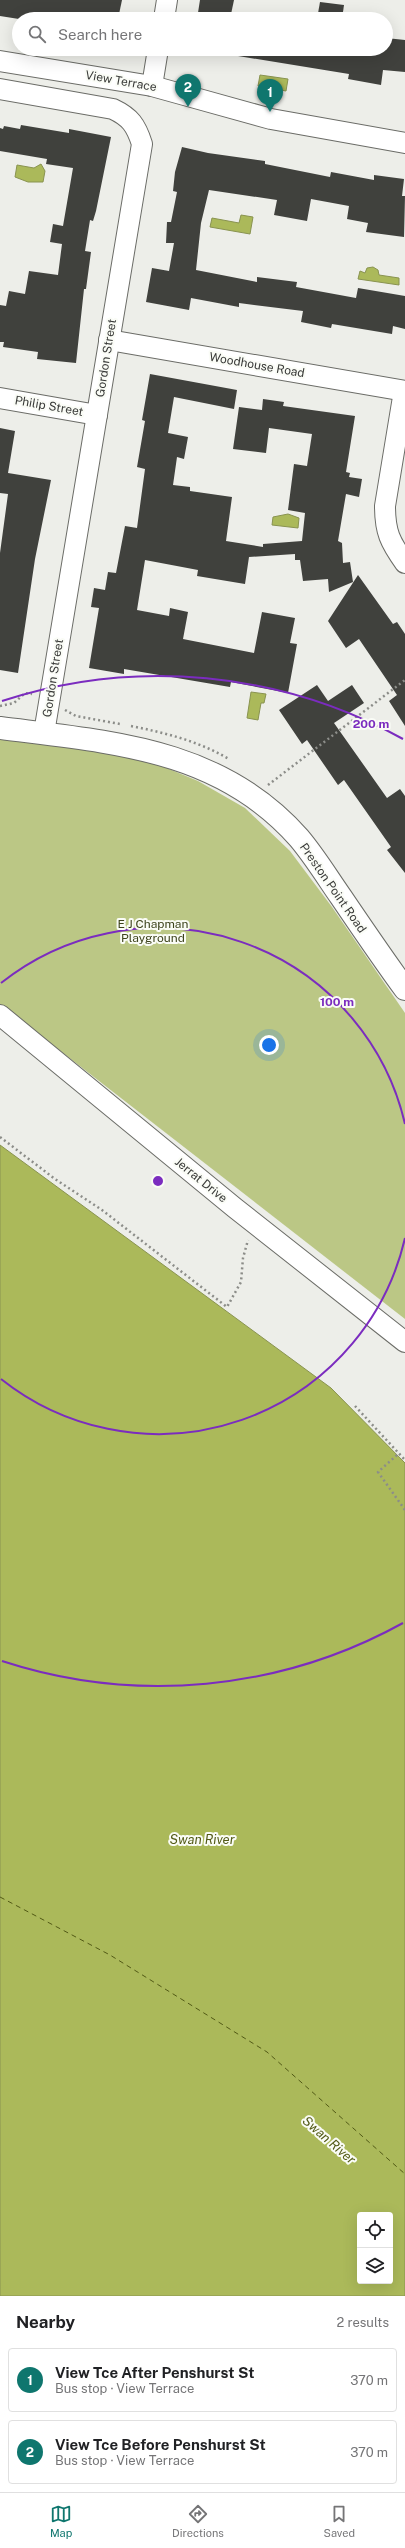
<!DOCTYPE html>
<meta charset="utf-8">
<style>
:root{--surface:#fff;--page:#f6f6f6;--text:#202124;--muted:#757577;--line:#e0e0e0;--accent:#0f766e}
body{margin:0;font-family:"Public Sans",sans-serif;background:var(--page);color:var(--text)}
.controls{position:absolute;right:12px;bottom:12px;display:grid;overflow:hidden;border-radius:4px;box-shadow:0 4px 16px #0002}
.controls button{width:36px;height:36px;display:grid;place-items:center;padding:0;border:0;border-bottom:1px solid var(--line);background:var(--surface);color:var(--text);font:20px sans-serif}
.you{position:absolute;left:269px;top:1045px;width:14px;height:14px;margin:-10px;border:3px solid #fff;border-radius:50%;background:#1a73e8;box-shadow:0 0 0 6px #1a73e833}
.badge{display:grid;place-items:center;width:26px;height:26px;border-radius:50%;background:var(--accent);color:#fff;font-size:13px;font-weight:700}
.pin{position:absolute;translate:-50% -33px;filter:drop-shadow(0 1px 2px #0008)}
.pin::after{content:'';position:absolute;top:21px;width:14px;height:12px;background:inherit;clip-path:polygon(0 0,100% 0,50% 100%)}
.list{margin:0;padding:0;list-style:none}
h2{display:flex;justify-content:space-between;align-items:center;height:52px;margin:0;padding:0 16px;font-size:17px}
h2 small{font-size:13px;font-weight:400;color:var(--muted)}
.list li{display:grid;grid-template-columns:26px 1fr auto;gap:12px;align-items:center;box-sizing:border-box;height:64px;margin:0 8px 8px;padding:0 8px;border:1px solid var(--line);border-radius:4px}
.list b{display:block;font-size:15px;white-space:nowrap}
.list p{margin:0;font-size:13px;white-space:nowrap;color:var(--muted)}
.list em{font-size:13px;font-style:normal;color:var(--muted)}
.icon{flex:none;width:22px;height:22px;fill:none;stroke:currentColor;stroke-width:2;stroke-linecap:round;stroke-linejoin:round}
.map{position:relative;flex:none;width:405px;height:2296px;overflow:hidden}
.search{position:absolute;background:var(--surface);box-shadow:0 4px 16px #0002;left:12px;right:12px;top:12px;height:44px;display:flex;align-items:center;gap:10px;box-sizing:border-box;padding:0 14px;border-radius:22px;color:var(--muted);font-size:15px}
.sheet{height:196px;background:var(--surface)}
nav{display:flex;justify-content:space-around;align-items:center;box-sizing:border-box;height:56px;border-top:1px solid var(--line);background:var(--surface);font-size:11px;color:var(--muted)}
nav a{display:grid;justify-items:center;gap:2px}
nav .on{color:var(--accent)}
.map>svg:first-child{display:block}
.green{fill:#bbc785}
.water{fill:#abb95a;stroke:#899350;fill-rule:evenodd}
.lines{fill:none;stroke-linecap:round;stroke-linejoin:round}
.ferry{stroke:#525a16;stroke-width:1;stroke-dasharray:5 4;stroke-linecap:butt}
.building{fill:#40413d}
.minor-casing{stroke:#6b6c67;stroke-width:22}
.secondary-casing{stroke:#6b6c67;stroke-width:24}
.path{stroke:#8c8d89;stroke-width:2.5;stroke-dasharray:2 3;stroke-linecap:butt}
.minor{stroke:#fff;stroke-width:20}
.secondary{stroke:#fff;stroke-width:22}
.ring{fill:none;stroke:#7b2cbf;stroke-width:2}
.labels{text-anchor:middle;dominant-baseline:central;stroke-width:4;stroke-linejoin:round;paint-order:stroke}
.street-label{font-size:12px;fill:#393a38;stroke:#fafcf6}
.park-label{font-size:12px;fill:#3d431c;stroke:#fafcf6}
.water-label{font-size:13px;font-style:italic;fill:#525a16;stroke:#fafcf6}
.centre{fill:#7b2cbf;stroke:#fafcf6;stroke-width:2}
.ring-label{font-size:12px;text-anchor:middle;font-weight:bold;fill:#7b2cbf;stroke:#fafcf6;stroke-width:4;stroke-linejoin:round;paint-order:stroke}
</style>
<div class="map">
<svg width="405" height="2296" viewBox="0 0 405 2296">
<rect width="100%" height="100%" fill="#edeee9"/>
<!-- green -->
<path class="green" d="M 0,737 L 113,754 L 157,764 L 198,781 L 245,808 L 290,851 L 332,907 L 405,1013 L 405,1319 L 0,1004 Z"/>
<!-- water -->
<g class="water">
<path d="M 260,75 L 288,79 L 286,91 L 258,86 Z"/>
<path d="M 41,164 L 45,171 L 43,182 L 28,182 L 15,177 L 17,165 L 34,168 Z"/>
<path d="M 241,215 L 253,217 L 250,234 L 210,227 L 212,218 L 239,223 Z"/>
<path d="M 373,267 L 378,270 L 379,275 L 399,278 L 399,285 L 358,279 L 360,271 L 365,273 L 367,268 Z"/>
<path d="M 288,514 L 299,518 L 298,528 L 272,525 L 273,517 Z"/>
<path d="M 251,692 L 266,694 L 264,703 L 261,703 L 258,720 L 247,718 Z"/>
<path d="M 0,1145 L 331,1388 L 405,1463 L 405,2296 L 0,2296 ZM 360,2215 L 390,2215 L 390,2281 L 360,2281 Z"/>
</g>
<g class="lines">
<!-- ferry -->
<path class="ferry" d="M 0,1897 L 110,1955 L 267,2052 L 405,2174"/>
</g>
<!-- building -->
<g class="building">
<path d="M 0,0 L 122,0 L 118,19 L 19,19 L 0,16 Z"/>
<path d="M 200,0 L 234,0 L 230,19 L 197,19 Z"/>
<path d="M 320,2 L 344,5 L 342,19 L 317,19 Z"/>
<path d="M 386,38 L 405,40 L 405,72 L 383,70 L 381,85 L 348,79 L 349,74 L 238,56 L 239,49 L 386,49 Z"/>
<path d="M 21,125 L 69,133 L 69,129 L 111,137 L 96,211 L 93,221 L 90,220 L 85,251 L 91,252 L 86,289 L 84,289 L 76,363 L 37,359 L 38,352 L 3,347 L 4,342 L 0,342 L 0,305 L 6,306 L 9,291 L 25,294 L 29,271 L 58,275 L 62,244 L 50,242 L 53,224 L 63,226 L 73,168 L 46,164 L 47,159 L 0,151 L 0,128 L 3,129 L 4,126 L 20,129 Z"/>
<path d="M 182,147 L 208,153 L 265,161 L 265,164 L 330,177 L 331,172 L 374,180 L 374,175 L 404,179 L 402,196 L 405,196 L 404,237 L 366,232 L 368,223 L 347,219 L 349,206 L 311,199 L 307,221 L 274,215 L 277,200 L 209,190 L 201,223 L 196,270 L 257,282 L 257,277 L 297,282 L 296,287 L 356,298 L 358,288 L 405,296 L 405,329 L 393,326 L 392,334 L 332,324 L 331,328 L 301,322 L 303,311 L 239,303 L 239,307 L 191,298 L 189,310 L 146,302 L 152,268 L 169,271 L 174,243 L 166,243 L 167,222 L 171,222 L 177,192 L 173,191 L 175,172 Z"/>
<path d="M 150,374 L 237,390 L 234,409 L 174,397 L 168,433 L 188,437 L 184,459 L 177,457 L 173,485 L 190,487 L 190,491 L 232,497 L 226,541 L 263,547 L 263,544 L 302,541 L 305,513 L 288,510 L 294,464 L 307,466 L 312,434 L 269,428 L 266,453 L 233,449 L 239,407 L 262,410 L 263,399 L 284,402 L 283,406 L 355,416 L 346,472 L 350,473 L 349,477 L 362,479 L 359,497 L 346,494 L 338,541 L 342,543 L 343,563 L 350,562 L 353,582 L 329,592 L 328,579 L 303,581 L 300,560 L 295,560 L 295,554 L 249,557 L 245,584 L 197,576 L 198,570 L 145,560 L 137,610 L 169,616 L 170,608 L 188,612 L 183,639 L 254,653 L 262,612 L 295,618 L 290,643 L 297,644 L 288,693 L 231,682 L 230,687 L 124,669 L 124,674 L 89,668 L 99,608 L 91,607 L 94,588 L 105,590 L 108,572 L 116,573 L 125,526 L 137,528 L 145,469 L 137,467 L 145,421 L 142,420 Z"/>
<path d="M 0,428 L 15,431 L 8,473 L 51,480 L 35,559 L 18,673 L 0,670 L 0,553 L 8,494 L 0,493 Z"/>
<path d="M 358,575 L 393,624 L 397,622 L 405,634 L 405,726 L 389,701 L 397,695 L 359,639 L 346,648 L 328,621 Z"/>
<path d="M 317,685 L 328,701 L 352,685 L 364,703 L 334,723 L 387,798 L 400,789 L 405,796 L 405,873 L 387,850 L 391,847 L 344,780 L 338,785 L 307,740 L 302,744 L 279,710 Z"/>
</g>
<g class="lines">
<!-- minor casing -->
<g class="minor-casing">
<g id="minor">
<path d="M 164,19 L 167,0"/>
<path d="M 0,61 L 152,86 L 271,119 L 405,143"/>
<path d="M 152,86 L 158,49"/>
<path d="M 0,89 L 113,109 C 130,117 136,125 142,144 L 44,733"/>
<path d="M 109,340 L 405,391"/>
<path d="M 404,391 L 385,506 C 385,532 390,542 405,563"/>
<path d="M 0,398 L 97,415"/>
<path d="M 0,1015 L 235,1208 L 405,1342"/>
</g>
</g>
<!-- secondary casing -->
<g class="secondary-casing">
<path id="secondary" d="M 0,728 C 110,742 220,748 299,838 C 315,857 327,877 341,897 C 362,928 383,959 405,989"/>
</g>
<!-- path -->
<g class="path">
<path d="M 0,706 L 14,703 L 25,693 L 32,694"/>
<path d="M 65,710 L 76,716 L 120,724"/>
<path d="M 131,726 C 166,733 198,741 229,759"/>
<path d="M 268,785 L 405,680"/>
<path d="M 0,1137 L 55,1179 L 102,1210 L 227,1307 L 241,1282 L 243,1258 L 248,1240"/>
<path d="M 355,1406 L 405,1460"/>
<path d="M 397,1455 L 378,1472 L 405,1510"/>
</g>
<!-- minor -->
<use href="#minor" class="minor"/>
<!-- secondary -->
<use href="#secondary" class="secondary"/>
</g>
<!-- distance rings -->
<g class="ring">
<path d="M405 1238A253 253 0 0 1 1 1379M1 983A253 253 0 0 1 405 1124"/>
<path d="M403 1623A505 505 0 0 1 2 1661M2 701A505 505 0 0 1 403 739"/>
</g>
<g class="labels">
<!-- street labels -->
<g class="street-label">
<text transform="translate(121 81) rotate(10)">View Terrace</text>
<text transform="translate(106 358) rotate(-81)">Gordon Street</text>
<text transform="translate(257 365) rotate(10)">Woodhouse Road</text>
<text transform="translate(49 406) rotate(10)">Philip Street</text>
<text transform="translate(53 678) rotate(-81)">Gordon Street</text>
<text transform="translate(333 888) rotate(55)">Preston Point Road</text>
<text transform="translate(201 1180) rotate(39)">Jerrat Drive</text>
</g>
<!-- park labels -->
<g class="park-label">
<text x="153" y="924">E J Chapman<tspan x="153" dy="14">Playground</tspan></text>
</g>
<!-- water labels -->
<g class="water-label">
<text x="202" y="1839">Swan River</text>
<text transform="translate(329 2140) rotate(41)">Swan River</text>
</g>
</g>
<circle cx="158" cy="1181" r="6" class="centre"/>
<g class="ring-label">
<text x="371" y="728">200 m</text>
<text x="337" y="1006">100 m</text>
</g>
</svg>
<div class="controls">
<button><svg class="icon" aria-label="locate" viewBox="0 0 24 24"><circle cx="12" cy="12" r="6"/><path d="M12 2v4M12 18v4M2 12h4M18 12h4"/></svg></button>
<button><svg class="icon" aria-label="layers" viewBox="0 0 24 24"><path d="M12 4l9 5-9 5-9-5zM3 14l9 5 9-5"/></svg></button>
</div>
<div class="you"></div>
<div class="pin badge" style="left:270px;top:112px">1</div>
<div class="pin badge" style="left:188px;top:107px">2</div>
<div class="search"><svg class="icon" aria-label="search" viewBox="0 0 24 24"><circle cx="10" cy="10" r="6"/><path d="M15 15l6 6"/></svg>Search here</div>
</div>
<section class="sheet">
<h2>Nearby<small>2 results</small></h2>
<ul class="list">
<li><span class="badge">1</span><div><b>View Tce After Penshurst St</b><p>Bus stop · View Terrace</p></div><em>370 m</em></li>
<li><span class="badge">2</span><div><b>View Tce Before Penshurst St</b><p>Bus stop · View Terrace</p></div><em>370 m</em></li>
</ul>
</section>
<nav>
<a class="on"><svg class="icon" aria-label="map" viewBox="0 0 24 24"><path d="M3 6l6-2 6 2 6-2v14l-6 2-6-2-6 2zM9 4v14M15 6v14"/></svg>Map</a>
<a><svg class="icon" aria-label="directions" viewBox="0 0 24 24"><path d="M12 3l9 9-9 9-9-9zM9 14v-3h6M13 9l2 2-2 2"/></svg>Directions</a>
<a><svg class="icon" aria-label="saved" viewBox="0 0 24 24"><path d="M7 4h10v16l-5-4-5 4z"/></svg>Saved</a>
</nav>
